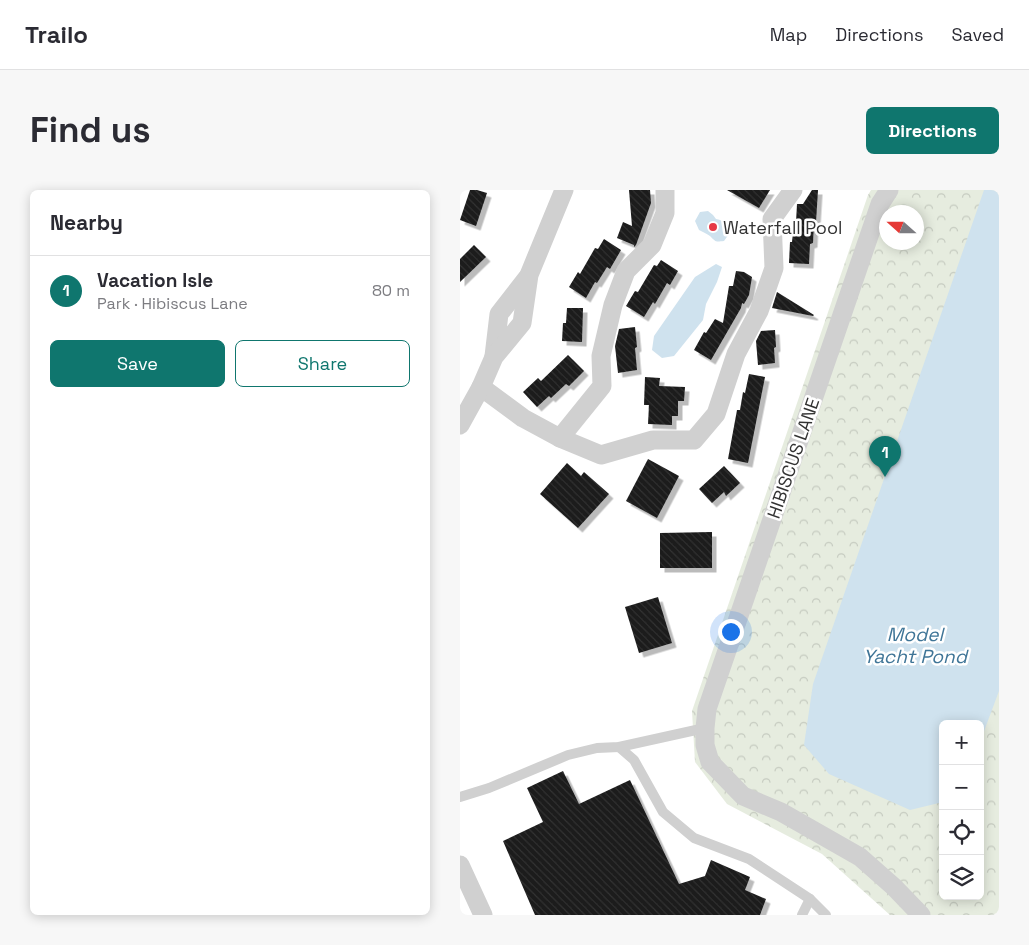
<!DOCTYPE html>
<meta charset="utf-8">
<style>
:root{--surface:#fff;--page:#f7f7f7;--text:#2b2b33;--muted:#7c7c81;--line:#e1e1e2;--accent:#0f766e}
body{margin:0;font-family:"Space Grotesk",sans-serif;background:var(--page);color:var(--text)}
.controls{position:absolute;right:15px;bottom:15px;display:grid;overflow:hidden;border-radius:8px;box-shadow:0 2px 12px #0003}
.controls button{width:45px;height:45px;display:grid;place-items:center;padding:0;border:0;border-bottom:1px solid var(--line);background:var(--surface);color:var(--text);font:25px sans-serif}
.compass{position:absolute;left:419px;top:15px;width:45px;height:45px;border-radius:50%;background:var(--surface);box-shadow:0 2px 12px #0003;rotate:291deg}
.you{position:absolute;left:270px;top:441px;width:18px;height:18px;margin:-12px;border:4px solid #fff;border-radius:50%;background:#1a73e8;box-shadow:0 0 0 8px #1a73e833}
.badge{display:grid;place-items:center;width:32px;height:32px;border-radius:50%;background:var(--accent);color:#fff;font-size:16px;font-weight:700}
.pin{position:absolute;translate:-50% -41px;filter:drop-shadow(0 1px 2px #0008)}
.pin::after{content:'';position:absolute;top:26px;width:18px;height:15px;background:inherit;clip-path:polygon(0 0,100% 0,50% 100%)}
.list{margin:0;padding:0;list-style:none}
h2{display:flex;justify-content:space-between;align-items:center;height:65px;margin:0;padding:0 20px;font-size:21px}
h2 small{font-size:16px;font-weight:400;color:var(--muted)}
.list li{display:grid;grid-template-columns:32px 1fr auto;gap:15px;align-items:center;box-sizing:border-box;height:70px;padding:0 20px;border-top:1px solid var(--line)}
.list b{display:block;font-size:19px;white-space:nowrap}
.list p{margin:0;font-size:16px;white-space:nowrap;color:var(--muted)}
.list em{font-size:16px;font-style:normal;color:var(--muted)}
.actions{display:flex;gap:10px;padding:15px 20px}
.actions a{flex:1;padding:11px 0;border:1px solid var(--accent);border-radius:8px;text-align:center;font-size:18px;color:var(--accent)}
.actions .main{background:var(--accent);color:#fff}
.icon{flex:none;width:28px;height:28px;fill:none;stroke:currentColor;stroke-width:2;stroke-linecap:round;stroke-linejoin:round}
.map{position:relative;flex:none;width:539px;height:725px;overflow:hidden;border-radius:8px}
header{display:flex;align-items:center;gap:30px;box-sizing:border-box;height:70px;padding:0 25px;background:var(--surface);border-bottom:1px solid var(--line)}
header strong{font-size:24px}
nav{display:flex;gap:28px;margin-inline-start:auto;font-size:18px}
.intro{display:flex;align-items:center;justify-content:space-between;box-sizing:border-box;height:120px;padding:0 30px}
h1{margin:0;font-size:35px}
.button{padding:12px 22px;border-radius:8px;background:var(--accent);color:#fff;font-size:18px;font-weight:700}
main{display:flex;gap:30px;padding:0 30px}
aside{flex:1;background:var(--surface);border-radius:8px;box-shadow:0 2px 12px #0003}
.map>svg:first-child{display:block}
.park{fill:url(#park-crowns);fill-rule:evenodd}
.water{fill:#cfe2ee}
.building{fill:url(#building-back-hatch);filter:url(#shadow)}
.lines{fill:none;stroke-linecap:round;stroke-linejoin:round}
.service{stroke:#d0d0d0;stroke-width:10}
.minor{stroke:#d0d0d0;stroke-width:19}
.poi-dot{fill:#e63946;stroke:#fff;stroke-width:2}
.labels{text-anchor:middle;dominant-baseline:central;stroke-width:5;stroke-linejoin:round;paint-order:stroke}
.poi-label{font-size:18px;fill:#333;stroke:#fff;text-anchor:start}
.street-label{font-size:18px;fill:#333;stroke:#fff}
.water-label{font-size:19px;font-style:italic;fill:#3f7597;stroke:#fff}
</style>
<header>
<strong>Trailo</strong>
<nav><a>Map</a><a>Directions</a><a>Saved</a></nav>
</header>
<div class="intro"><h1>Find us</h1><a class="button">Directions</a></div>
<main>
<aside>
<h2>Nearby<small></small></h2>
<ul class="list">
<li><span class="badge">1</span><div><b>Vacation Isle</b><p>Park · Hibiscus Lane</p></div><em>80 m</em></li>
</ul>
<div class="actions"><a class="main">Save</a><a>Share</a></div>
</aside>
<div class="map">
<svg width="539" height="725" viewBox="0 0 539 725">
<defs>
<pattern id="park-crowns" width="20" height="18" patternUnits="userSpaceOnUse" patternTransform="scale(1.25)"><rect width="20" height="18" fill="#e6ecdf"/><path d="M2 6a3 3 0 1 1 6 0M12 15a3 3 0 1 1 6 0" fill="none" stroke="#c6cbc0"/></pattern>
<pattern id="building-back-hatch" width="6" height="6" patternUnits="userSpaceOnUse" patternTransform="scale(1.25)"><rect width="6" height="6" fill="#1a1a1a"/><path d="M-1 5l2 2M0 0l6 6M5-1l2 2" fill="none" stroke="#333"/></pattern>
<filter id="shadow"><feDropShadow dx="4.5" dy="4.5" stdDeviation="0" flood-color="#0004"/></filter>
</defs>
<rect width="100%" height="100%" fill="#fff"/>
<!-- park -->
<path class="park" d="M 411,0 L 539,0 L 539,725 L 430,725 L 362,664 L 267,614 L 235,572 L 232,521 L 408,5 ZM 427,22 L 457,22 L 457,52 L 427,52 ZM 483,534 L 520,534 L 520,706 L 483,706 Z"/>
<!-- water -->
<g class="water">
<path d="M 524,0 L 539,0 L 539,501 L 520,552 L 520,534 L 483,534 L 483,612 L 450,620 L 369,584 L 344,555 L 353,494 Z"/>
<path d="M 248,21 L 253,25 L 256,29 C 266,31 267,35 269,44 L 264,51 C 255,52 256,52 250,46 C 247,44 243,42 239,40 L 235,31 L 240,22 Z"/>
<path d="M 256,74 L 262,77 L 257,92 L 246,114 L 243,130 L 214,166 L 202,168 L 192,160 L 194,146 L 235,87 Z"/>
</g>
<!-- building -->
<g class="building">
<path d="M 10,0 L 17,0 L 27,3 L 16,36 L 0,30 Z"/>
<path d="M 169,0 L 190,0 L 191,13 L 176,55 L 174,57 L 174,55 L 157,48 L 163,32 L 172,36 Z"/>
<path d="M 267,0 L 310,0 L 299,18 Z"/>
<path d="M 352,0 L 358,0 L 356,32 L 354,32 L 353,53 L 350,54 L 349,74 L 329,73 L 330,52 L 332,52 L 334,32 L 336,32 L 337,14 L 343,14 Z"/>
<path d="M 144,49 L 161,60 L 150,79 L 147,77 L 137,93 L 135,92 L 126,108 L 109,97 L 118,82 L 120,84 L 135,58 L 138,59 Z"/>
<path d="M 14,55 L 26,67 L 0,92 L 0,69 Z"/>
<path d="M 201,70 L 218,81 L 210,95 L 207,93 L 195,114 L 193,112 L 184,127 L 166,116 L 175,101 L 178,102 L 194,75 L 197,76 Z"/>
<path d="M 276,81 L 284,82 L 292,87 L 289,105 L 284,114 L 282,113 L 281,118 L 251,170 L 234,160 L 244,142 L 246,143 L 255,129 L 263,133 L 269,96 L 273,96 Z"/>
<path d="M 317,102 L 354,125 L 353,126 L 312,118 Z"/>
<path d="M 107,118 L 123,118 L 122,152 L 102,151 L 103,133 L 106,133 Z"/>
<path d="M 175,137 L 177,157 L 175,158 L 177,180 L 158,183 L 155,156 L 159,139 Z"/>
<path d="M 315,140 L 316,157 L 314,158 L 315,173 L 298,175 L 296,151 L 301,141 Z"/>
<path d="M 108,165 L 124,181 L 109,196 L 106,194 L 91,208 L 89,206 L 77,217 L 63,202 L 78,188 L 81,191 Z"/>
<path d="M 289,184 L 305,187 L 288,273 L 268,269 L 277,220 L 280,220 L 283,202 L 285,203 Z"/>
<path d="M 185,187 L 200,188 L 199,196 L 225,197 L 224,211 L 218,211 L 218,226 L 212,226 L 212,235 L 188,234 L 189,215 L 184,215 Z"/>
<path d="M 188,269 L 219,286 L 197,328 L 166,311 Z"/>
<path d="M 107,273 L 121,286 L 124,282 L 149,304 L 118,338 L 80,304 Z"/>
<path d="M 264,276 L 280,293 L 266,306 L 264,302 L 252,313 L 239,299 Z"/>
<path d="M 252,342 L 252,378 L 200,378 L 200,343 Z"/>
<path d="M 198,407 L 212,453 L 179,463 L 165,417 Z"/>
<path d="M 103,581 L 119,614 L 170,590 L 219,694 L 245,686 L 251,670 L 290,687 L 285,700 L 306,709 L 300,725 L 75,725 L 43,651 L 83,632 L 67,598 Z"/>
</g>
<g class="lines">
<!-- service -->
<g class="service">
<path d="M 159,557 L 174,570 L 203,622 L 234,648 L 289,669 L 350,709 L 366,725"/>
<path d="M 0,607 L 29,598 L 108,565 L 137,558 L 159,557 L 245,538"/>
<path d="M 342,725 L 350,709"/>
</g>
<!-- minor -->
<g class="minor">
<path d="M 429,0 L 420,14 L 247,519 L 245,538 L 245,555 L 250,572 L 283,606 L 321,622 L 400,667 L 434,697 L 461,725"/>
<path d="M 34,166 L 39,124 L 67,88"/>
<path d="M 21,197 L 63,228 L 100,248 L 141,265 L 193,250 L 234,250 L 256,224 L 276,164 L 299,121 L 314,78 L 312,29 L 333,0"/>
<path d="M 0,235 L 21,197 L 34,167 L 62,133 L 69,85 L 104,0"/>
<path d="M 100,248 L 142,196 L 141,166 L 153,115 L 166,81 L 192,55 L 205,23 L 205,0"/>
<path d="M 0,675 L 23,725"/>
</g>
</g>
<!-- markers -->
<circle class="poi-dot" cx="253" cy="37" r="5"/>
<g class="labels">
<!-- poi labels -->
<g class="poi-label">
<text x="263" y="37">Waterfall Pool</text>
</g>
<!-- street labels -->
<g class="street-label">
<text transform="translate(333 268) rotate(-71)">HIBISCUS LANE</text>
</g>
<!-- water labels -->
<g class="water-label">
<text x="455" y="444">Model<tspan x="455" dy="22">Yacht Pond</tspan></text>
</g>
</g>
</svg>
<div class="controls">
<button>+</button>
<button>−</button>
<button><svg class="icon" aria-label="locate" viewBox="0 0 24 24"><circle cx="12" cy="12" r="6"/><path d="M12 2v4M12 18v4M2 12h4M18 12h4"/></svg></button>
<button><svg class="icon" aria-label="layers" viewBox="0 0 24 24"><path d="M12 4l9 5-9 5-9-5zM3 14l9 5 9-5"/></svg></button>
</div>
<svg class="compass" viewBox="-18 -18 36 36"><path d="M0-13l5 13h-10z" fill="#e53935"/><path d="M0 13l5-13h-10z" fill="#7c7c81"/></svg>
<div class="you"></div>
<div class="pin badge" style="left:425px;top:287px">1</div>
</div>
</main>
